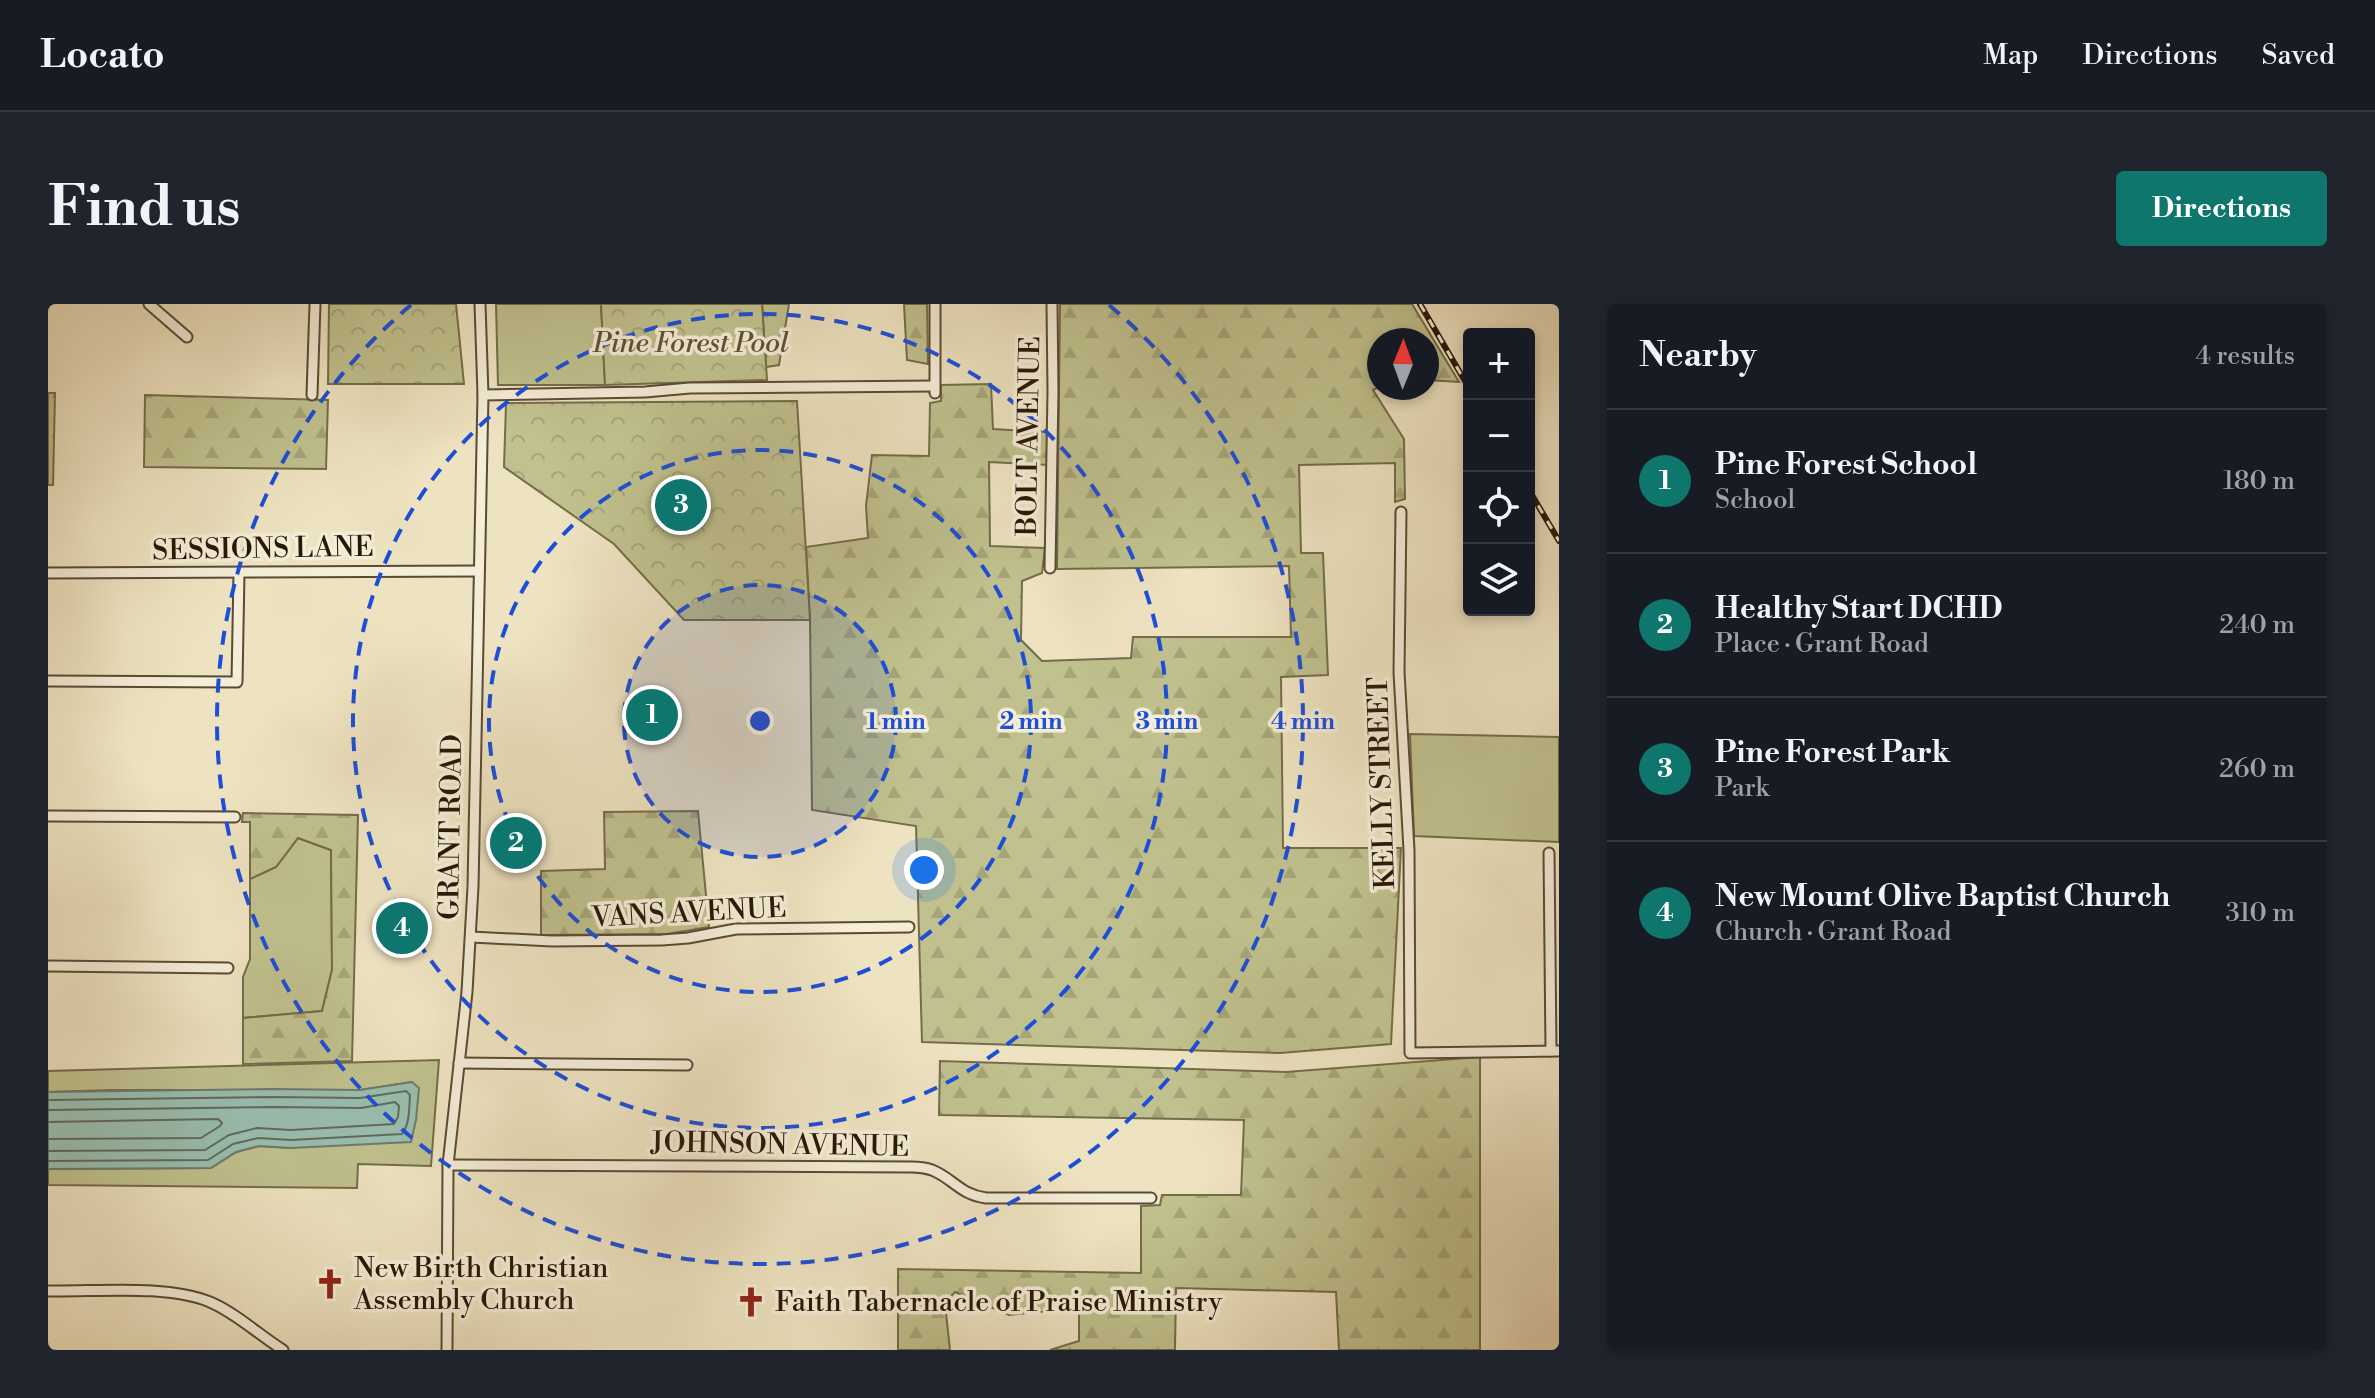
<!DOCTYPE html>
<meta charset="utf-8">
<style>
:root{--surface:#171b24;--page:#20242c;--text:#f1f3f6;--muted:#9ea1a6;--line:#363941;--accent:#0f766e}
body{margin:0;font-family:"Libre Bodoni",serif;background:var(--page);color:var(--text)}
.controls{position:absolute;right:24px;top:24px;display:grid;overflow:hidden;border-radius:8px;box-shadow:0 4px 12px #0003}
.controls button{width:72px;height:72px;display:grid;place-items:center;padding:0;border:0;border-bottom:2px solid var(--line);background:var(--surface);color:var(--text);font:40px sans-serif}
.compass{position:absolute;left:1319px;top:24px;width:72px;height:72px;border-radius:50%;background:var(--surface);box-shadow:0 4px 12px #0003;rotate:1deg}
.you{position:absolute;left:876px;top:566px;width:28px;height:28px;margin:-20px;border:6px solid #fff;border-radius:50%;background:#1a73e8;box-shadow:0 0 0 12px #1a73e833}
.badge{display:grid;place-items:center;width:52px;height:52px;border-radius:50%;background:var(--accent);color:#fff;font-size:26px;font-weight:700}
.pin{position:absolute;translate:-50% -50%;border:4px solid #fff;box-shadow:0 2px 8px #0006}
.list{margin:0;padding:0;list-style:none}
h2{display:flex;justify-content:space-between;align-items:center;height:104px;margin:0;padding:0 32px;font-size:34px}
h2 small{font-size:26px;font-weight:400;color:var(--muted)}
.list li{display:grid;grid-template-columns:52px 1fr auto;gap:24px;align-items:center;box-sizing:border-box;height:144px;padding:0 32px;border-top:2px solid var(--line)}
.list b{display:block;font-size:30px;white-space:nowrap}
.list p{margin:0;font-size:26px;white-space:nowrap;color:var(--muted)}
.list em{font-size:26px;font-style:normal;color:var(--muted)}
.icon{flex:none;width:44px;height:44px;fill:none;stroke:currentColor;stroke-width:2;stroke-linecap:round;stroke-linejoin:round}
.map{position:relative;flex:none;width:1511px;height:1046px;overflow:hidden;border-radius:8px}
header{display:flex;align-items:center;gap:48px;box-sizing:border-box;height:112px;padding:0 40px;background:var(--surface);border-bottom:2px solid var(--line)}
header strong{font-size:38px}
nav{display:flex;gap:44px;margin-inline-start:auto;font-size:28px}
.intro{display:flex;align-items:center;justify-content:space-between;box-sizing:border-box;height:192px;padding:0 48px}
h1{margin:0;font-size:56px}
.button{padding:20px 36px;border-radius:8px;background:var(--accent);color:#fff;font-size:28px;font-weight:700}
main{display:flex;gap:48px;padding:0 48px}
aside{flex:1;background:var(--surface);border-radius:8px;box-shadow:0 4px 12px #0003}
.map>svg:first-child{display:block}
.grass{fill:#c0c18e;stroke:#746c4a;stroke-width:2}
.forest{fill:url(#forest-firs);stroke:#746c4a;stroke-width:2}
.park{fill:url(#park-crowns);stroke:#746c4a;stroke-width:2}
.water{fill:#99beb0;stroke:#6c7b6c;stroke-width:2}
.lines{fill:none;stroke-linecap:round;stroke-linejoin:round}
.shore{stroke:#606a5a;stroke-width:2}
.minor-casing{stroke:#5a4a34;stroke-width:13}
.minor{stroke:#f4edd7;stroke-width:9}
.rail-casing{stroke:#281705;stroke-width:6}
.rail{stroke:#f4edd7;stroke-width:3;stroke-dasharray:9;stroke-linecap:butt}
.ring{fill:none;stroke:#1d4ed8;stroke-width:4;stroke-dasharray:14 10}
.labels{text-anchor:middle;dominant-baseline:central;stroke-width:7;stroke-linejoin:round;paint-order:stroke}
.park-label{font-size:28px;font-style:italic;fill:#5d5235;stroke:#f4edd7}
.street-label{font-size:28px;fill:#281705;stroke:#f4edd7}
.poi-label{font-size:28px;fill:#281705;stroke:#f4edd7;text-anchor:start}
.centre{fill:#1d4ed8;stroke:#f4edd7;stroke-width:4}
.ring-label{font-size:24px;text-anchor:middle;font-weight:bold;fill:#1d4ed8;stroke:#f4edd7;stroke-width:7;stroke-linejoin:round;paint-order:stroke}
</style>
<header>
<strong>Locato</strong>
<nav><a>Map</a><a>Directions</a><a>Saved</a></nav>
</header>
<div class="intro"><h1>Find us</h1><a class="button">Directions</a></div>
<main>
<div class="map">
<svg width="1511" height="1046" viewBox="0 0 1511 1046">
<defs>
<pattern id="forest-firs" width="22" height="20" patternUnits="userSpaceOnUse" patternTransform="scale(2)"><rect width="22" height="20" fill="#c0c18e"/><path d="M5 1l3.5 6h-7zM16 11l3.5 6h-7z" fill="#a5a579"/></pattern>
<pattern id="park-crowns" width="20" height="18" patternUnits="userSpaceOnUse" patternTransform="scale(2)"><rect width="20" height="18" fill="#c0c18e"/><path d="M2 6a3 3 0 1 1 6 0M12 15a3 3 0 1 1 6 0" fill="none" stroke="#a5a579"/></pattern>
</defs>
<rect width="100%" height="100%" fill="#eee3c1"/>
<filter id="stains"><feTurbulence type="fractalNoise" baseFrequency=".0025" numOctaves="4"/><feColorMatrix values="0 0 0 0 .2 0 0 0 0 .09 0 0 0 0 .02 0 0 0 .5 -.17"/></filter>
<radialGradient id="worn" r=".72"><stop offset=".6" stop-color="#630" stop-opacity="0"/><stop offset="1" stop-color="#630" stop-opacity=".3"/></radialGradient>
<!-- grass -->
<g class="grass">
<path d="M 448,0 L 553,0 L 557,81 L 450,81 Z"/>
<path d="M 1362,430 L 1511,433 L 1511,538 L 1366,532 Z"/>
<path d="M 250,534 L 283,546 L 284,666 L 274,707 L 195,714 L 195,673 L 202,655 L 202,575 L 228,563 Z"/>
<path d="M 391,756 L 383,862 L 310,860 L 309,884 L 0,881 L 0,865 L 163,864 L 188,848 L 211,842 L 243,844 L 364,778 L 312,786 L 64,786 L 0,788 L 0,767 Z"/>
</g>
<!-- forest -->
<g class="forest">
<path d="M 714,0 L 741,0 L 731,61 L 718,63 Z"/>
<path d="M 856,0 L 879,0 L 880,60 L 859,56 Z"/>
<path d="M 1012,0 L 1364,0 L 1411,78 L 1379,76 L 1379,36 L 1331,36 L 1331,83 L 1325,86 L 1356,135 L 1357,195 L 1347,198 L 1347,159 L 1251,161 L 1253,249 L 1275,249 L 1280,371 L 1233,373 L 1235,544 L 1353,544 L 1343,740 L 1232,749 L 874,738 L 868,522 L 764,506 L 762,316 L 758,243 L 820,234 L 818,202 L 824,151 L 881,152 L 882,99 L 893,97 L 893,81 L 943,80 L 945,125 L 999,128 L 1000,161 L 941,158 L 942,242 L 997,244 L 994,269 L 974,277 L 973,336 L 994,357 L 1083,354 L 1085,333 L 1243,333 L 1241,262 L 1009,265 Z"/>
<path d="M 0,89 L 7,89 L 5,181 L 0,181 Z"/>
<path d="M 97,91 L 280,96 L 278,165 L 96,163 Z"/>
<path d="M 650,507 L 661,623 L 619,630 L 493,631 L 493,567 L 557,565 L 556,508 Z"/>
<path d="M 195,509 L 310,511 L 304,757 L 195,760 L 195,714 L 274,707 L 284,666 L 283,546 L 250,534 L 228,563 L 202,575 L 202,518 L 194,518 Z"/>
<path d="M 1432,753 L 1432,1046 L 1291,1046 L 1288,988 L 1128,984 L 1127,1046 L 1002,1046 L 1031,1037 L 1031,1004 L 961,1011 L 907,988 L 897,999 L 902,1046 L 850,1046 L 850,965 L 1093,969 L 1093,902 L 1112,901 L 1114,891 L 1193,891 L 1196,816 L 891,811 L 892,757 L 1238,768 Z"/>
</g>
<!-- park -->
<g class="park">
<path d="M 281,0 L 408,0 L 416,80 L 280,80 Z"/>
<path d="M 553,0 L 714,0 L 719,76 L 557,81 Z"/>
<path d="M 749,97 L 762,316 L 636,316 L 566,240 L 456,163 L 458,99 Z"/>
</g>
<!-- water -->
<path class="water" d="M 364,778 L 371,784 L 368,816 L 363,838 L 243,844 L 211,842 L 188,848 L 163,864 L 0,865 L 0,788 L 225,785 L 312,786 Z"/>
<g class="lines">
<!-- shore -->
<g class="shore">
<path d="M 0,796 L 225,793 L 312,794 L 358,787 L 362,791 C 361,804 362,820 354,830 L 243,836 L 210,834 L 185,840 L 160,856 L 0,857"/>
<path d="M 0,806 L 225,803 L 313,804 L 347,798 L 351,802 L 350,813 L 346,820 L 243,826 L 209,824 L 181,831 L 157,846 L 0,847"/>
<path d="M 0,818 L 170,815 L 174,819 L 172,822 L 153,834 L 0,835"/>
</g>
<!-- minor casing -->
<g class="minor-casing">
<g id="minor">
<path d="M 101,0 L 139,33"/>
<path d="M 887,89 L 887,0"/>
<path d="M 264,91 L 267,0"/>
<path d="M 435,91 L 597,88 L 642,84 L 886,82"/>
<path d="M 1353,208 L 1351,368 L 1361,546 L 1362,749 L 1511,747"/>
<path d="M 1002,264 L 1005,87 L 1004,0"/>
<path d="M 0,269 L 430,267"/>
<path d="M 0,377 L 189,378 L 191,269"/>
<path d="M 0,512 L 187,513"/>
<path d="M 1501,549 L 1503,747"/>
<path d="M 423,633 L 504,637 L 614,636 L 640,634 L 688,625 L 861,623"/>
<path d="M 0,662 L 180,664"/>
<path d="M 411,759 L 639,761"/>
<path d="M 400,861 L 864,863 C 871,863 878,864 884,866 C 906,875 911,890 938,894 L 1103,894"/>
<path d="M 0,987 C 48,988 118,980 162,998 C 188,1009 211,1031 235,1046"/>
<path d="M 399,1046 L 400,861 L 419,688 L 425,583 L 435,91 L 432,0"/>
</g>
</g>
<!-- minor -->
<use href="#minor" class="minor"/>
<!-- rail casing -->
<g class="rail-casing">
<g id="rail">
<path d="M 1372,0 L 1421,84"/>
<path d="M 1481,186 L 1511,237"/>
</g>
</g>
<!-- rail -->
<use href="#rail" class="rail"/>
</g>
<!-- distance rings -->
<circle cx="712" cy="417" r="136" fill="#1d4ed8" fill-opacity=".12"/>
<g class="ring">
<circle cx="712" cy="417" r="136"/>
<circle cx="712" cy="417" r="271"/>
<circle cx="712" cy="417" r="407"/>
<path d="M1061 1A543 543 0 1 1 363 1"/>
</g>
<!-- icons -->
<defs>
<g id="church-bare" transform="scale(2.4)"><path d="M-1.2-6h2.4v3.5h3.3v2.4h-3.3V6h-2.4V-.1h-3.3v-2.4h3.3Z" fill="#8f2418" stroke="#f4edd7" stroke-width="2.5" paint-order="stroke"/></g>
</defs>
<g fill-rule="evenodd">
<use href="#church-bare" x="282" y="980"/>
<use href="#church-bare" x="703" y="998"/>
</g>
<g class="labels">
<!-- park labels -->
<g class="park-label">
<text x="643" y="39">Pine Forest Pool</text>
</g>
<!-- street labels -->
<g class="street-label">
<text transform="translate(981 132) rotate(-89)">BOLT AVENUE</text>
<text transform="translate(215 245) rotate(-1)">SESSIONS LANE</text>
<text transform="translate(1334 479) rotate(-92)">KELLY STREET</text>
<text transform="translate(403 523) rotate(-89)">GRANT ROAD</text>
<text transform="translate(641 609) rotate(-3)">VANS AVENUE</text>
<text transform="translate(732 841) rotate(1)">JOHNSON AVENUE</text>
</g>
<!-- poi labels -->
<g class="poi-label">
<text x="306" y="964">New Birth Christian<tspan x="306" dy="32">Assembly Church</tspan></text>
<text x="727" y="998">Faith Tabernacle of Praise Ministry</text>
</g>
</g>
<circle cx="712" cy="417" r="12" class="centre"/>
<g class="ring-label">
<text x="848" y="425">1 min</text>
<text x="983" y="425">2 min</text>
<text x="1119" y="425">3 min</text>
<text x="1255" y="425">4 min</text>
</g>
<rect width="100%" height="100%" filter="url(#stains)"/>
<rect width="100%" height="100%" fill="url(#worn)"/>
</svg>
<div class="controls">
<button>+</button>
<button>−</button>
<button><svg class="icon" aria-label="locate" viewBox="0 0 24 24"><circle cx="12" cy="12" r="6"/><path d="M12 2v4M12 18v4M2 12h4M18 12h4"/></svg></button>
<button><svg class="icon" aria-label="layers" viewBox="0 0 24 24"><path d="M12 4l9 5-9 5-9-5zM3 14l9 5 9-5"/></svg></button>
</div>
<svg class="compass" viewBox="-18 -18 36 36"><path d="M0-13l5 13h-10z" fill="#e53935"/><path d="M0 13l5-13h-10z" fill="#9ea1a6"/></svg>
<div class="you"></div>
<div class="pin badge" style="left:604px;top:411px">1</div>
<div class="pin badge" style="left:468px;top:539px">2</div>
<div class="pin badge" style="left:633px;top:201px">3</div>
<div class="pin badge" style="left:354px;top:624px">4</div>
</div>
<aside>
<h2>Nearby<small>4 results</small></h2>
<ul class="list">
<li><span class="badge">1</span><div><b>Pine Forest School</b><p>School</p></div><em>180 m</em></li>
<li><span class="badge">2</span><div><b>Healthy Start DCHD</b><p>Place · Grant Road</p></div><em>240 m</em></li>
<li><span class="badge">3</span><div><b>Pine Forest Park</b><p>Park</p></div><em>260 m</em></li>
<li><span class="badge">4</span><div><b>New Mount Olive Baptist Church</b><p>Church · Grant Road</p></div><em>310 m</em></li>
</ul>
</aside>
</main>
